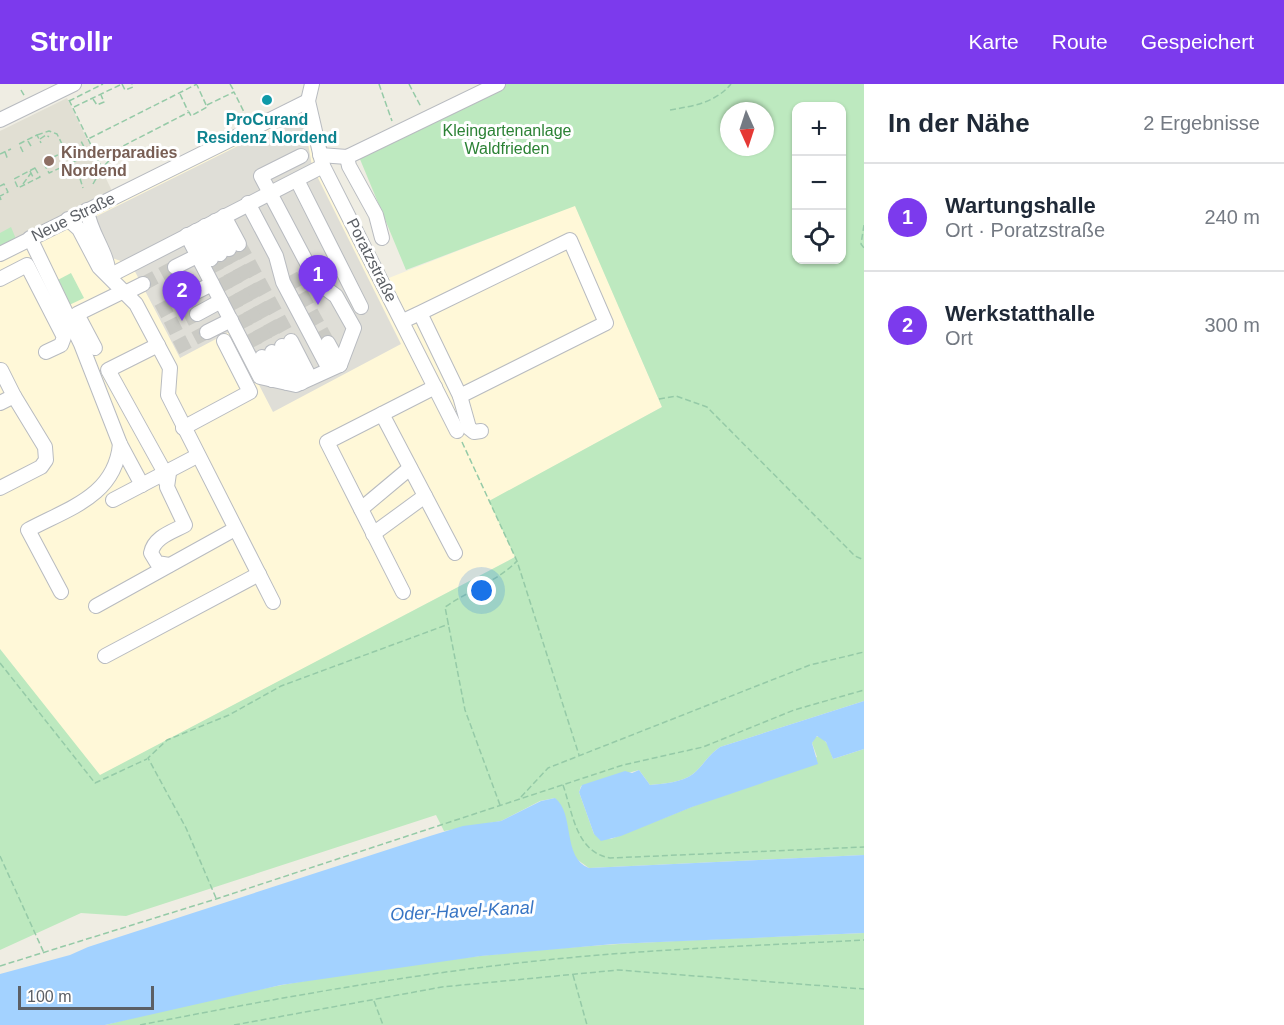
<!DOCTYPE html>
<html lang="de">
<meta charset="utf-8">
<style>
:root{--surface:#fff;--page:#f6f6f7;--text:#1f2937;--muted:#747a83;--line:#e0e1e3;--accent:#7c3aed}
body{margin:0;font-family:Arial,sans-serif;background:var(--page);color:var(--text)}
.controls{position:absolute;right:18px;top:18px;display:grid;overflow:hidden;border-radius:12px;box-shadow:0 2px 4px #0004}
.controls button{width:54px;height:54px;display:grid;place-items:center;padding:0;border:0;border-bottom:2px solid var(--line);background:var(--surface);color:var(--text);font:30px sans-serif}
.compass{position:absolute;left:720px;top:18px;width:54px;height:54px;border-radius:50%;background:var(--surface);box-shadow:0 2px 4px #0004;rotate:177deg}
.scale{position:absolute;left:18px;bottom:15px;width:136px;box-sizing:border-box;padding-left:6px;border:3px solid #5b5f65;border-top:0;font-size:16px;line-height:21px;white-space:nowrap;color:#5b5f65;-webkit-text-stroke:4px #fff;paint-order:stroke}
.you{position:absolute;left:482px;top:507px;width:21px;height:21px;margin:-15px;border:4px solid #fff;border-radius:50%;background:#1a73e8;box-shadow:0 0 0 9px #1a73e833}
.badge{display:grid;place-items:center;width:39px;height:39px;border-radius:50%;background:var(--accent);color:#fff;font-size:20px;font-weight:700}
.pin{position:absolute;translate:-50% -50px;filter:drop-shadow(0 2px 3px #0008)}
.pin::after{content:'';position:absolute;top:32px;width:21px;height:18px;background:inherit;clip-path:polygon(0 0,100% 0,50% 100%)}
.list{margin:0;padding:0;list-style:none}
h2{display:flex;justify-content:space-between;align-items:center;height:78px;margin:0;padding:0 24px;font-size:26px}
h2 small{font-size:20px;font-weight:400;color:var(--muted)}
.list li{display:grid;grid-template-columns:39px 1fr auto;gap:18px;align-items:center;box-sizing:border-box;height:108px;padding:0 24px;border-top:2px solid var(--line)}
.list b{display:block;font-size:22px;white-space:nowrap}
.list p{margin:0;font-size:20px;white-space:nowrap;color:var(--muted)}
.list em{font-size:20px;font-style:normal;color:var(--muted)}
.icon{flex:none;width:33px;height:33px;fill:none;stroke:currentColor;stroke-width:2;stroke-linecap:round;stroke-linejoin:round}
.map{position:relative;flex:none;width:864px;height:941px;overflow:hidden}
header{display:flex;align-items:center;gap:36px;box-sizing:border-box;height:84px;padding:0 30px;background:var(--accent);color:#fff}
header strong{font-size:28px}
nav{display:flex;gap:33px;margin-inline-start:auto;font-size:21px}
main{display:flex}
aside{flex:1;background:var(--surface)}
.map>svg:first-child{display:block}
.commercial{fill:#fff8d8}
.industrial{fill:#dfded7}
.education{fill:#e1dfd3}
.green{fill:#bde9bf;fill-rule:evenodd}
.water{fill:#a3d2ff}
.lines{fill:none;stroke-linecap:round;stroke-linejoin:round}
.minor-tunnel{stroke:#cacac4;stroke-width:14;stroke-dasharray:14 7;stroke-linecap:butt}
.minor-casing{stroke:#b8bbc0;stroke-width:16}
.path{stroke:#95caa7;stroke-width:1.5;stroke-dasharray:6 3;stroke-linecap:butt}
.minor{stroke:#fff;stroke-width:14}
.culture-dot{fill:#0f9aa8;stroke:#fff;stroke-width:2}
.education-dot{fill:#8d6e63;stroke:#fff;stroke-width:2}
.labels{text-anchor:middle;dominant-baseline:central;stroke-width:6;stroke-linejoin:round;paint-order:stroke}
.culture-label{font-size:16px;font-weight:bold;fill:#0d838f;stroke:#fff}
.park-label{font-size:16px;fill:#2c8235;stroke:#fff}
.education-label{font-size:16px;font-weight:bold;fill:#785e54;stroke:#fff;text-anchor:start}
.street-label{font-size:16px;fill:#5b5f65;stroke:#fff}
.water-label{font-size:18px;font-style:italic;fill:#3875c4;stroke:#fff}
</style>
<header>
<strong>Strollr</strong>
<nav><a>Karte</a><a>Route</a><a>Gespeichert</a></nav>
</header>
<main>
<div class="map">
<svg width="864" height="941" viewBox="0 0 864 941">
<rect width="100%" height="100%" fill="#efede3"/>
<!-- commercial -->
<path class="commercial" d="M 294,31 L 306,38 L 320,90 L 376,199 L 575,121 L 662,323 L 490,417 L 515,473 L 99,692 L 0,565 L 0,175 Z"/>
<!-- industrial -->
<path class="industrial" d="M 298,32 L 305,43 L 312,82 L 401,260 L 273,328 L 231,247 L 180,274 L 128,174 L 121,177 L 112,174 L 93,134 Z"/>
<!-- education -->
<path class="education" d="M 67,14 L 112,107 L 0,162 L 0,47 Z"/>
<!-- green -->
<g class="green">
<path d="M 497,0 L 864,0 L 864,617 L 720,663 C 708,671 703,682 693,690 C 683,698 662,700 650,701 L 639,686 L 581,702 L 579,708 L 594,750 L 611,755 L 817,673 L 812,659 L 815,653 L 821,652 L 828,661 L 833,675 L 864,665 L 864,771 L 589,784 L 575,774 L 555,714 L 540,717 L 501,737 L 444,747 L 436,731 L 126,832 L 81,829 L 0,866 L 0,565 L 100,691 L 515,473 L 489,417 L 662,323 L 575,122 L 406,186 L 357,68 ZM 796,22 L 842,22 L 842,176 L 796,176 ZM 729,27 L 765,27 L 765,63 L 729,63 Z"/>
<path d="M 11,143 L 16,155 L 0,163 L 0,149 Z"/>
<path d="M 71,189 L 84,214 L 67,222 L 54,198 Z"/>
<path d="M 864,849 L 864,941 L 105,941 C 251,902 401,878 551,865 C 655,856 760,854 864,849 Z"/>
</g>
<!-- water -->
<g class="water">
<path d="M 864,617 L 864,665 L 833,675 L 826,658 L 817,652 L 812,659 L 818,680 L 692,723 L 621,752 L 601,757 L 594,750 L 579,708 L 582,701 L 625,687 L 632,689 L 639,686 L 650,701 C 662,700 683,698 693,690 C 703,682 708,671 720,663 Z"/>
<path d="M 555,714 C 575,729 562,774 589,784 L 864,771 L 864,849 L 614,860 L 481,872 L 281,901 L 105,941 L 0,941 L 0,890 L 70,871 L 88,863 L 430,752 L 463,742 L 501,737 L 541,717 Z"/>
</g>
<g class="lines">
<!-- minor-tunnel -->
<g class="minor-tunnel">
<path d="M 239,160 L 291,257"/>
<path d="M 229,165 L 282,262"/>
<path d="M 220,170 L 272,268"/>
<path d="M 211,175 L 262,273"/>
<path d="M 291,191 L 328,259"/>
<path d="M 143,200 L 175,183"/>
<path d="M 158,228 L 188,212"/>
<path d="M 167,245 L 197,230"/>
<path d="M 176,264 L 207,248"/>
</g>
<!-- minor casing -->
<g class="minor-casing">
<g id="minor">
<path d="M 312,0 L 308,17 L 323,82 L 457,347"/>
<path d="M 0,36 L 74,0"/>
<path d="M 320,71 L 347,73 L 498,0"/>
<path d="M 347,73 L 349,82 L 376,131 L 382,154"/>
<path d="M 297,96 L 361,223"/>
<path d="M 248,119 L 276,172 L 283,198 L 329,285"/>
<path d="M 87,126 C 90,150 108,168 109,192"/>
<path d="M 224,132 L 239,160"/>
<path d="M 68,135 L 79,145 L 99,183 L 136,220 L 170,284 L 168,311 L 273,518"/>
<path d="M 215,137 L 229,165"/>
<path d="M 205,142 L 220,170"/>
<path d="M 196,147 L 211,175"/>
<path d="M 187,151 L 260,293 L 296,301 L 340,281 L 354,244 L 336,212 L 317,198 L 261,92 L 301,72"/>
<path d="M 30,154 L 81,260 L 120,360 L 142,401"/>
<path d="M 0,170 L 308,17"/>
<path d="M 175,183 L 197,172"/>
<path d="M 109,192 L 323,82"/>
<path d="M 0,195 L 27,181 L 64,253 L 61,261 L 46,268"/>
<path d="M 125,209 L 143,200"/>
<path d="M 188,212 L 212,200"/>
<path d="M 197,230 L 221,217"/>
<path d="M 403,237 L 420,229 L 570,156 L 606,239 L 460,312 L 420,229"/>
<path d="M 207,248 L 231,236"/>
<path d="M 291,257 L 310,294"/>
<path d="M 328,259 L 340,281"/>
<path d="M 158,261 L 108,286 L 165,389 L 166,398"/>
<path d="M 282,262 L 301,299"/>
<path d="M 95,264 L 77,230 L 124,207"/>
<path d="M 272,268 L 287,299"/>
<path d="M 262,273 L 272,296"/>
<path d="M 460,312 L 469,344 L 474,348 L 481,347"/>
<path d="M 0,319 L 14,312 L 1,286"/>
<path d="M 382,330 L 455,469"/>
<path d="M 183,344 L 250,308 L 224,257"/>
<path d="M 169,389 L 167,403 L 185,441 C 172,448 154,453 151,469 L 157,479 L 169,481"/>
<path d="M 0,404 L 41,383 L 46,376 L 45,363 L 14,312"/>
<path d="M 113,416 L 197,372"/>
<path d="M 361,425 L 410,384"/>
<path d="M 373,450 L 425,412"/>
<path d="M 61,508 L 28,446 C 69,424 115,412 120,360"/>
<path d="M 403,508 L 327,358 L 435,303"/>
<path d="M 96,522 L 235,445"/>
<path d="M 105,572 L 259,490"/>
</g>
</g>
<!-- path -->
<g class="path">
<path d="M 122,0 L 125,6 L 133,3 L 132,0"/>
<path d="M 230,0 L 234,7"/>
<path d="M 379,0 L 392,37"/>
<path d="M 409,0 L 421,23"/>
<path d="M 21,6 L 25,13"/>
<path d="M 180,10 L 188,27"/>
<path d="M 93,15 L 97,21 L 104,18 L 101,11"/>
<path d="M 69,16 L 88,55 L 197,0"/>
<path d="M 69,17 L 103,0"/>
<path d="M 207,21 L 234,8 L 247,34"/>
<path d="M 74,23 L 122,0"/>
<path d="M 670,26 C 693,22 715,19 731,0"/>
<path d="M 37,51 L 49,47 L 57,50 L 71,78 L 76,82 L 83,104"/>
<path d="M 40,55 L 46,51 L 49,53"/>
<path d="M 88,55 L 102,84 L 123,62 L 189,28 L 191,32 L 207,23 L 197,1"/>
<path d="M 28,57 L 32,64"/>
<path d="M 66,67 L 43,78 L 49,89 L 88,71 L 81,57"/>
<path d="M 5,68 L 8,76"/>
<path d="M 23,68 L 19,60 L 37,51 L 41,59"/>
<path d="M 0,70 L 11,65"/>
<path d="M 71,79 L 78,94"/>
<path d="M 35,84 L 40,93 L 18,104 L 14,95 Z"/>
<path d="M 30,87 L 34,95"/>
<path d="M 23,100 L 31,89"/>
<path d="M 93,100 L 102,84"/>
<path d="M 0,102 L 4,100 L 8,108 L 0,112"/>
<path d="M 0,113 L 1,116"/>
<path d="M 864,141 L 861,160 L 864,164"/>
<path d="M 659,315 L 676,312 L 707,323 L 855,472 L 864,476"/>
<path d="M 462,358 L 517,477 L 579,671"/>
<path d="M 0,579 L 95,699 L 147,675"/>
<path d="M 563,701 C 573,730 576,768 610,774 L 864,763"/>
<path d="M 521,713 L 548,684 L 810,581 L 864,568"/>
<path d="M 500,721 L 465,626 L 445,523 C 468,507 498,497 517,477"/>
<path d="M 0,772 L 44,869"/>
<path d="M 216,814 L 186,744 L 148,674 L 167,656 L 229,631 L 281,602 L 449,540"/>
<path d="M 0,882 L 216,815 L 623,681 L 703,663 L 794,626 L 864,606"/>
<path d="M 573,891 L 587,941"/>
<path d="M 374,917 L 383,941"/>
<path d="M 140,941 C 288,912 437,885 588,872 C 680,864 772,861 864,856"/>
<path d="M 234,941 L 442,903 L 618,886 L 864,905"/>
</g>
<!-- minor -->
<use href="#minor" class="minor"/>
</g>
<!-- markers -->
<circle class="culture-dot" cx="267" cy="16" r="6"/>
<circle class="education-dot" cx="49" cy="77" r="6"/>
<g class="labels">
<!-- culture labels -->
<g class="culture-label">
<text x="267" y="35">ProCurand<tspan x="267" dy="18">Residenz Nordend</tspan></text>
</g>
<!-- park labels -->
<g class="park-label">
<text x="507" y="46">Kleingartenanlage<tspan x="507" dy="18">Waldfrieden</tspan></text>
</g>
<!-- education labels -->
<g class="education-label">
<text x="61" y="68">Kinderparadies<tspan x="61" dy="18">Nordend</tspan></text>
</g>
<!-- street labels -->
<g class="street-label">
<text transform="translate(73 133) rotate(-26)">Neue Straße</text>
<text transform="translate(372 176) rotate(63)">Poratzstraße</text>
</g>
<!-- water labels -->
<g class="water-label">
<text transform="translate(462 827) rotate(-3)">Oder-Havel-Kanal</text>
</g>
</g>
</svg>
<div class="controls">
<button>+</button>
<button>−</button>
<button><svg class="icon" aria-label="locate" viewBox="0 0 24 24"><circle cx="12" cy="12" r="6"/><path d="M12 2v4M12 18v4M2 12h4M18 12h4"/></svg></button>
</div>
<svg class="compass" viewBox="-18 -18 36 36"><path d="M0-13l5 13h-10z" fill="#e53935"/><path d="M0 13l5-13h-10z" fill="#747a83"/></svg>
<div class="scale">100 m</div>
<div class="you"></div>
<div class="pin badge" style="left:318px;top:221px">1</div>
<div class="pin badge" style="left:182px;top:237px">2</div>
</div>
<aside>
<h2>In der Nähe<small>2 Ergebnisse</small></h2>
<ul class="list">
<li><span class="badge">1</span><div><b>Wartungshalle</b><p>Ort · Poratzstraße</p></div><em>240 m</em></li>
<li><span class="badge">2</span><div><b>Werkstatthalle</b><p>Ort</p></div><em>300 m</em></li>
</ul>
</aside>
</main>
